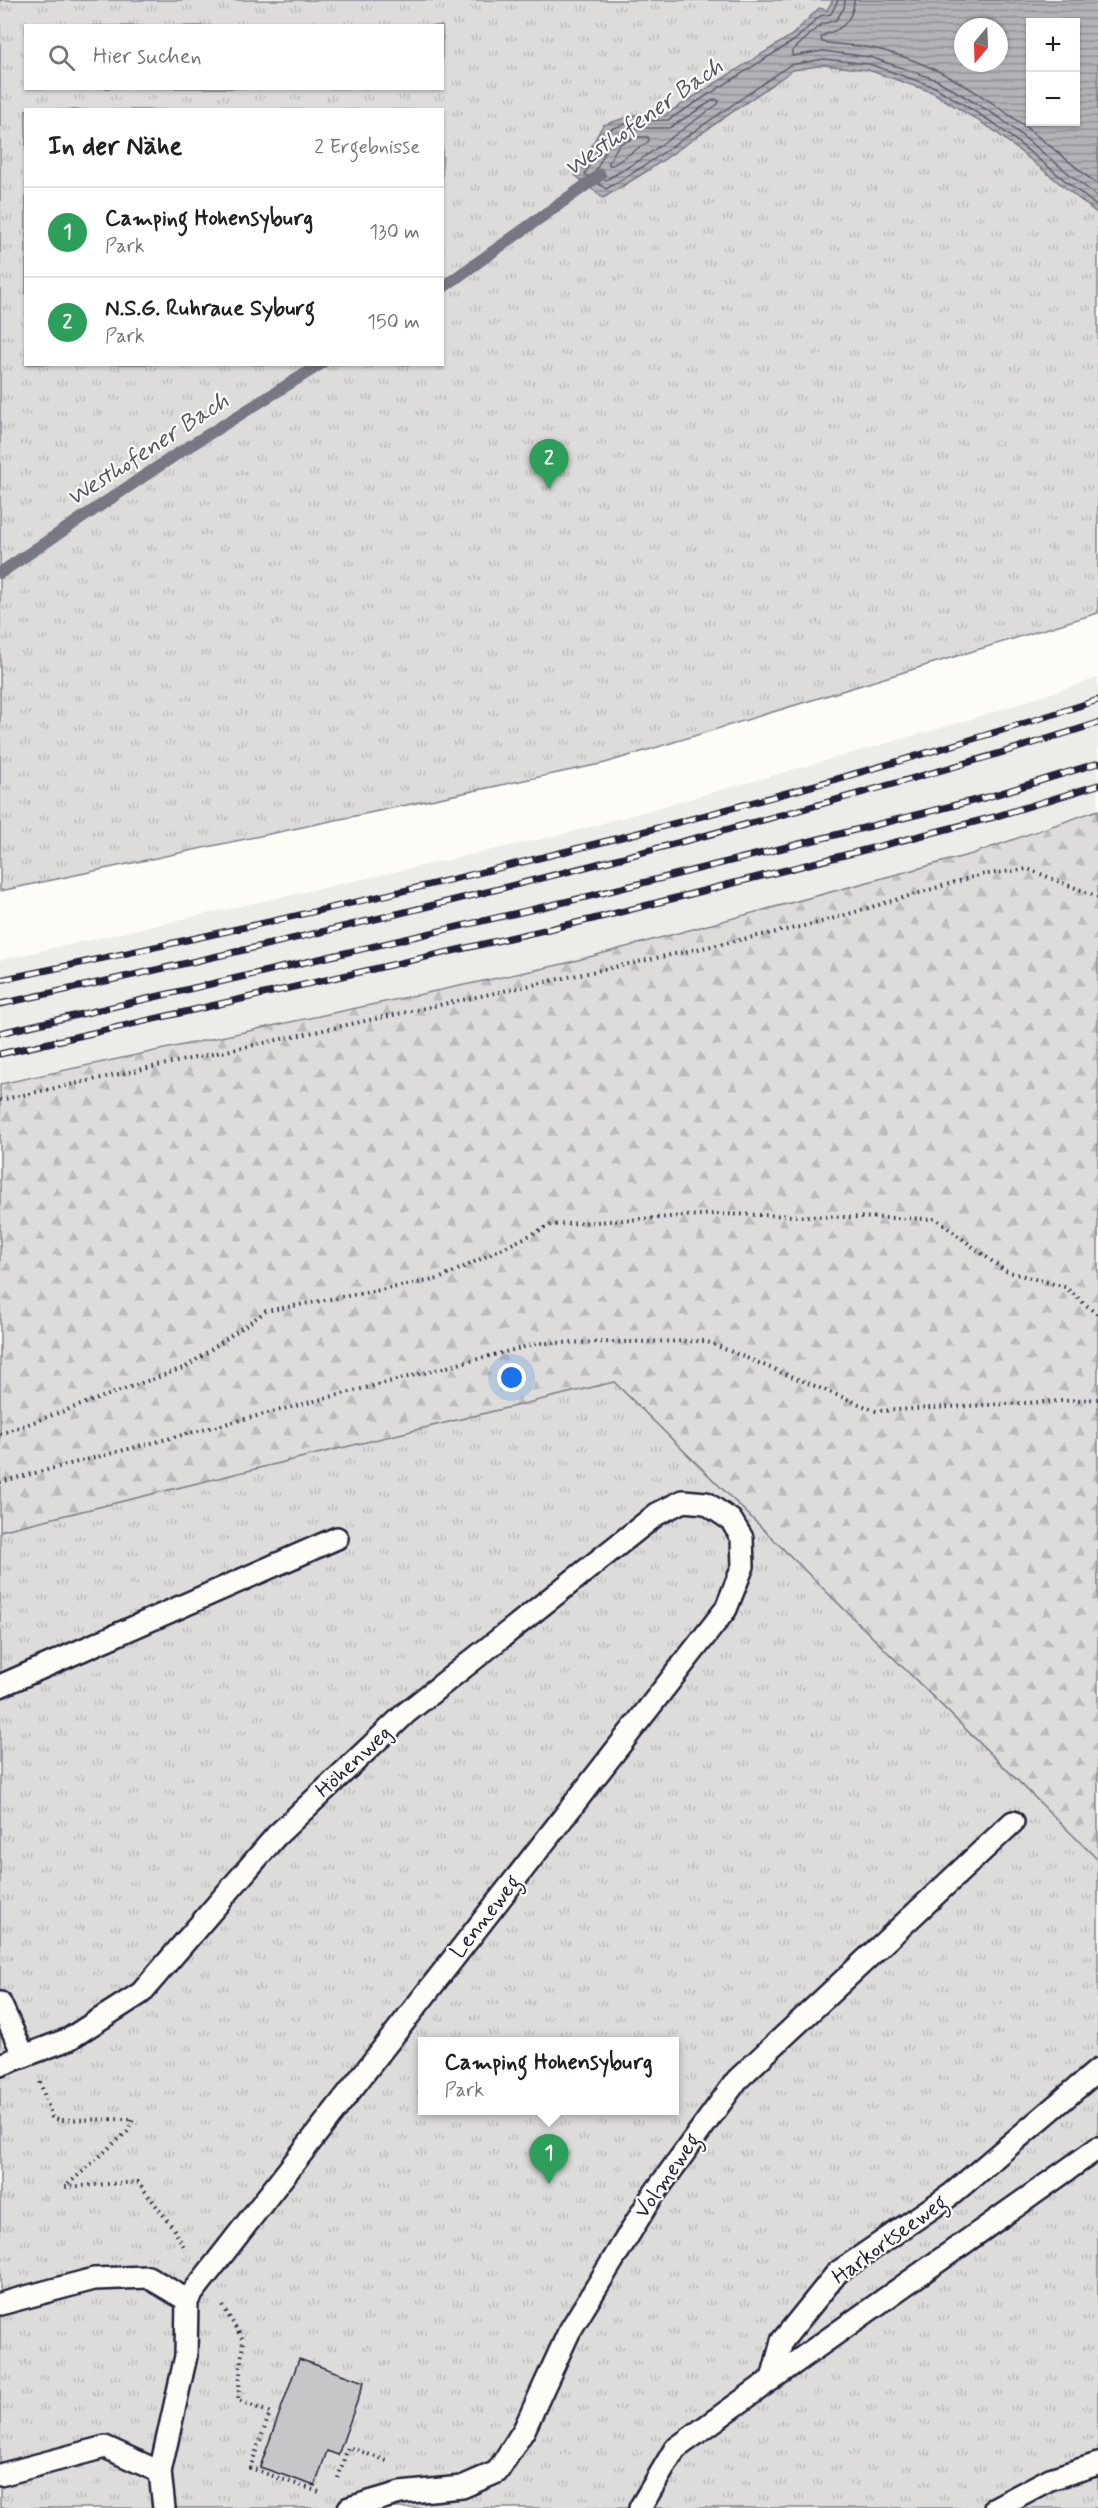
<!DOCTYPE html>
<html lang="de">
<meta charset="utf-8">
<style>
:root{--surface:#fff;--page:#f6f6f6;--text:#202124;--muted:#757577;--line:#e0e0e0;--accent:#c8321e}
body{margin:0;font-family:Mynerve,sans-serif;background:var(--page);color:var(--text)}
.controls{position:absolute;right:18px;top:18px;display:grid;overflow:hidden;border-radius:0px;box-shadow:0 2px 4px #0004}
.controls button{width:54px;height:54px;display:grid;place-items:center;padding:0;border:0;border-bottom:2px solid var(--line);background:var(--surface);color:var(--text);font:30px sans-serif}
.compass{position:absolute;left:954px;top:18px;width:54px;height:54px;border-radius:50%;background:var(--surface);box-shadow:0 2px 4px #0004;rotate:199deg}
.you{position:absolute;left:512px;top:1378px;width:21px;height:21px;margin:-15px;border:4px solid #fff;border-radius:50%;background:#1a73e8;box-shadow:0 0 0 9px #1a73e833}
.badge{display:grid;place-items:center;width:39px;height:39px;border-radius:50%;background:var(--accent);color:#fff;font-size:20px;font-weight:700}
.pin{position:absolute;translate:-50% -50px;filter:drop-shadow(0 2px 3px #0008)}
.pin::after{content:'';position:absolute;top:32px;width:21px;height:18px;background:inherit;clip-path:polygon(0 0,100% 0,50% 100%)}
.popup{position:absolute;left:418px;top:2037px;width:261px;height:78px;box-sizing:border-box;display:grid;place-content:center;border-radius:0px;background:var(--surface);filter:drop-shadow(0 2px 4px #0005);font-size:20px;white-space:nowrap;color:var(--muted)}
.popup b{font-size:22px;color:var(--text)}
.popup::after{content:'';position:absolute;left:50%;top:100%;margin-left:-12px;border:12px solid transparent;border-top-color:var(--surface)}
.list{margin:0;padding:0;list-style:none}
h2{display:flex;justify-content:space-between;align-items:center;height:78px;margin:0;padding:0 24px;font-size:26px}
h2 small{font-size:20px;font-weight:400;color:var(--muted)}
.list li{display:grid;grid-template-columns:39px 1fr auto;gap:18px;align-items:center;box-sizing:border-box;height:90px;padding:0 24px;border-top:2px solid var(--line)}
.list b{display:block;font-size:22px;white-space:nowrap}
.list p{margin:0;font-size:20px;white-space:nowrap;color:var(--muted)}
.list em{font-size:20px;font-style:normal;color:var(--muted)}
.icon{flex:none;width:33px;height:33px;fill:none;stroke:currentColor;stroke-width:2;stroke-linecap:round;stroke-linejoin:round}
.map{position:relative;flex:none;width:1098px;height:2508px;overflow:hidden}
.search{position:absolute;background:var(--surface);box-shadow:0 2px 4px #0004;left:24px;top:24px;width:420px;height:66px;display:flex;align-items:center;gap:15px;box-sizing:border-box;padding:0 21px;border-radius:0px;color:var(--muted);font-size:22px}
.panel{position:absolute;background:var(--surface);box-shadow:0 2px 4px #0004;left:24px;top:108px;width:420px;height:258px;border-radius:0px}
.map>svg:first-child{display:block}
.built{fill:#ecece9}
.forest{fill:url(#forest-firs);stroke:#807f8b;stroke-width:1.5}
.park{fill:url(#park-tufts);stroke:#807f8b;stroke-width:1.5;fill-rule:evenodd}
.water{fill:url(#water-rules);stroke:#787885;stroke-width:1.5;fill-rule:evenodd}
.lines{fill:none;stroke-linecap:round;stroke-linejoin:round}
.shore{stroke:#5c5c6d;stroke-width:1.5}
.stream{stroke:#787885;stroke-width:12}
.building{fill:#c6c6c8;stroke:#22223b;stroke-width:1.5}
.service-casing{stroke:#22223b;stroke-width:26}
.path{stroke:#22223b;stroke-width:4;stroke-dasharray:1.5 4.5;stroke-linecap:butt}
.service{stroke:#fdfcf7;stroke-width:21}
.rail-casing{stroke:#22223b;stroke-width:7}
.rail{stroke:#fdfcf7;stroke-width:4.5;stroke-dasharray:14;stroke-linecap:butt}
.labels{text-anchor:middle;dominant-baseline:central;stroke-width:4.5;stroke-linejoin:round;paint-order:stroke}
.street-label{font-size:22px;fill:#22223b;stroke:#fdfcf7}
.water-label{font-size:24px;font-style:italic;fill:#545466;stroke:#fdfcf7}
</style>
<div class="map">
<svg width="1098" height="2508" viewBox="0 0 1098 2508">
<defs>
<pattern id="forest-firs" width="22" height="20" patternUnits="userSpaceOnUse" patternTransform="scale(1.5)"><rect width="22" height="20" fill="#dddcdb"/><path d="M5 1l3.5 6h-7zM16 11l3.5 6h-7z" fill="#bdbcbd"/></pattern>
<pattern id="park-tufts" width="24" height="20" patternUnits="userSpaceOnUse" patternTransform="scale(1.5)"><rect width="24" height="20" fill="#dddcdb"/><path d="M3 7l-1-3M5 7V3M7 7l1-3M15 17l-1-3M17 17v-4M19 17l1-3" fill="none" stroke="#bdbcbd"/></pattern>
<pattern id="water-rules" width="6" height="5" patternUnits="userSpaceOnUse" patternTransform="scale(1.5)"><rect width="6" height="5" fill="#b2b2b7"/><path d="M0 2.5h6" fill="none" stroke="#909096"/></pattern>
</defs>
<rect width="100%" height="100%" fill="#fdfcf7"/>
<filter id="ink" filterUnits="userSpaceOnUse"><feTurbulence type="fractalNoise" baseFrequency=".0167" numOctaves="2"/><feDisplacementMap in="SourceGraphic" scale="12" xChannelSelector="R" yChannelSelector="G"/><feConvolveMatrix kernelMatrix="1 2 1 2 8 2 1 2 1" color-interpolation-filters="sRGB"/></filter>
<g filter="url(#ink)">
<!-- built -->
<path class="built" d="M 1098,678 L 1098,810 L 972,854 L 563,964 L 0,1084 L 0,960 L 568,833 L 959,723 Z"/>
<!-- forest -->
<path class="forest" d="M 1098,810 L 1098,1860 L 614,1382 L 0,1531 L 0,1084 L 563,964 L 972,854 Z"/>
<!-- park -->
<g class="park">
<path d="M 0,0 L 1026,0 L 1030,22 L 1030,122 L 1076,122 L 1098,88 L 1098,613 L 605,763 L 0,891 ZM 26,26 L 442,26 L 442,88 L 26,88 ZM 963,27 L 999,27 L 999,63 L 963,63 ZM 26,110 L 442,110 L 442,364 L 26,364 Z"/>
<path d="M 614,1382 L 1098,1860 L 1098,2508 L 0,2508 L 0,1531 ZM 423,2042 L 675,2042 L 675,2110 L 423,2110 Z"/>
</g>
<!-- water -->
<path class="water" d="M 833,0 L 1098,0 L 1098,214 L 992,129 L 932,92 L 868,70 L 824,65 L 793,70 L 647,171 L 603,198 L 575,175 L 603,125 L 634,115 L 665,115 L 792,35 L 819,8 L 827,10 ZM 1030,22 L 1076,22 L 1076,122 L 1030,122 ZM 963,27 L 999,27 L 999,63 L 963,63 Z"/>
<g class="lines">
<!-- shore -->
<g class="shore">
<path d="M 838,0 L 831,14 L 820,16 L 795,40 L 668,120 L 635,121 L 608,130 L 585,174 L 606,189 L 644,166 L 790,65 L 824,59 L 869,64 L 935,87 L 995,124 L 1098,207"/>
<path d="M 845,0 L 844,8 L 836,20 L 822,24 L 792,51 L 792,56 L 823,51 L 870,57 L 937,80 L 1000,118 L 1098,197"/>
<path d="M 854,0 C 854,11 848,24 838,29 C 832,33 826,32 821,38 L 822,42 C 838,45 856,45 872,48 C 961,67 1029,130 1098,185"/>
<path d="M 715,99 L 719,101 L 718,104 L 640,160 L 606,180 L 595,172 L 613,136 L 636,128 L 669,128 Z"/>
<path d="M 638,137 L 648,137 L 649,141 L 613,165 L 609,165 L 609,162 L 619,144 Z"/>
</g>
<!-- stream -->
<g class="stream">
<path d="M 442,288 L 600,175"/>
<path d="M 0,573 L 177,454 L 321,364"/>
</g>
</g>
<!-- building -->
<path class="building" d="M 299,2359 L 364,2382 L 338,2455 L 327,2451 L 315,2486 L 260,2467 Z"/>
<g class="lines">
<!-- service casing -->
<g class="service-casing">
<g id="service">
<path d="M 0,1686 L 337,1538"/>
<path d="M 0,2003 L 24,2056"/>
<path d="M 0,2065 L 69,2039 L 141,1993 L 276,1836 L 406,1713 L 657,1514 L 683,1501 L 706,1503 L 731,1520 L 742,1538 L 743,1566 L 726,1609 L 187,2300"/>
<path d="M 0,2304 L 94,2279 L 148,2277 L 187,2300"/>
<path d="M 772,2379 L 1098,2148"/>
<path d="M 0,2475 L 105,2447 L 160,2472"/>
<path d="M 164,2508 L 160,2472 L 186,2356 L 187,2300"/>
<path d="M 349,2508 L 400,2493 L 462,2487 L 497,2472 L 524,2430 L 569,2332 L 651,2198 L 737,2080 L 1013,1822"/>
<path d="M 640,2508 L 675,2449 L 772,2379 L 782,2341 L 837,2273 L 952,2194 L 1098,2070"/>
<path d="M 995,2508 L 1050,2479 L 1098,2464"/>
</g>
</g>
<!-- path -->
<g class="path">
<path d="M 0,1100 L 818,923 L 979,875 L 1028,869 L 1098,897"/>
<path d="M 0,1434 L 186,1367 L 266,1311 L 439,1279 L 551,1225 L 715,1214 L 936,1219 L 1005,1271 L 1065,1287 L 1098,1315"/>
<path d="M 0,1482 L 540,1343 L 705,1341 L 876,1411 L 1098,1399"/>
<path d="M 40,2082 L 52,2117 L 59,2120 L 133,2119 L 127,2132 L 65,2187 L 138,2182 L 171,2225 L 186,2250"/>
<path d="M 223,2306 L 243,2340 L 238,2400 L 270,2413 L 250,2468 L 322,2493"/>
<path d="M 338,2478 L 348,2447 L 390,2462"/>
</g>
<!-- service -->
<use href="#service" class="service"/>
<!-- rail casing -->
<g class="rail-casing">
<g id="rail">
<path d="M 0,980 C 370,903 738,816 1098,700"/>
<path d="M 0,1004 C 258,949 515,888 770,818 C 880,788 989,758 1098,723"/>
<path d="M 0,1033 L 586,897 L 988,797 L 1098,763"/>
<path d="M 0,1054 L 593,919 L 994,817 L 1098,785"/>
</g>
</g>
<!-- rail -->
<use href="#rail" class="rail"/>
</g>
</g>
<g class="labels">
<!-- street labels -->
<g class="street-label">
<text transform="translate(354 1762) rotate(-43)">Höhenweg</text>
<text transform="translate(486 1917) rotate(-52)">Lenneweg</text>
<text transform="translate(668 2176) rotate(-55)">Volmeweg</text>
<text transform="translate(890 2240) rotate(-36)">Harkortseeweg</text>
</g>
<!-- water labels -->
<g class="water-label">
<text transform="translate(644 118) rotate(-35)">Westhofener Bach</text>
<text transform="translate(148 450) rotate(-33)">Westhofener Bach</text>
</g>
</g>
</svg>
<div class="controls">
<button>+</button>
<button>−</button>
</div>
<svg class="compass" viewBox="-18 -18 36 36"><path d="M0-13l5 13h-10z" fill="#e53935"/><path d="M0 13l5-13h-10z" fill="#757577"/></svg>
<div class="you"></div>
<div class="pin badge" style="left:549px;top:2184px;background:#2e9e5b">1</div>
<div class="popup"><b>Camping Hohensyburg</b>Park</div>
<div class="pin badge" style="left:549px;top:489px;background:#2e9e5b">2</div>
<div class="search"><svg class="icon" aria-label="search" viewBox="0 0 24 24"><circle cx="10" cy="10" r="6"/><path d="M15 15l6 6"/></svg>Hier suchen</div>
<section class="panel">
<h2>In der Nähe<small>2 Ergebnisse</small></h2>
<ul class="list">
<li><span class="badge" style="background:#2e9e5b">1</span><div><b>Camping Hohensyburg</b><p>Park</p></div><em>130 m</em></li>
<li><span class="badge" style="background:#2e9e5b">2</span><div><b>N.S.G. Ruhraue Syburg</b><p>Park</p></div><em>150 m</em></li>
</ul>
</section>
</div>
